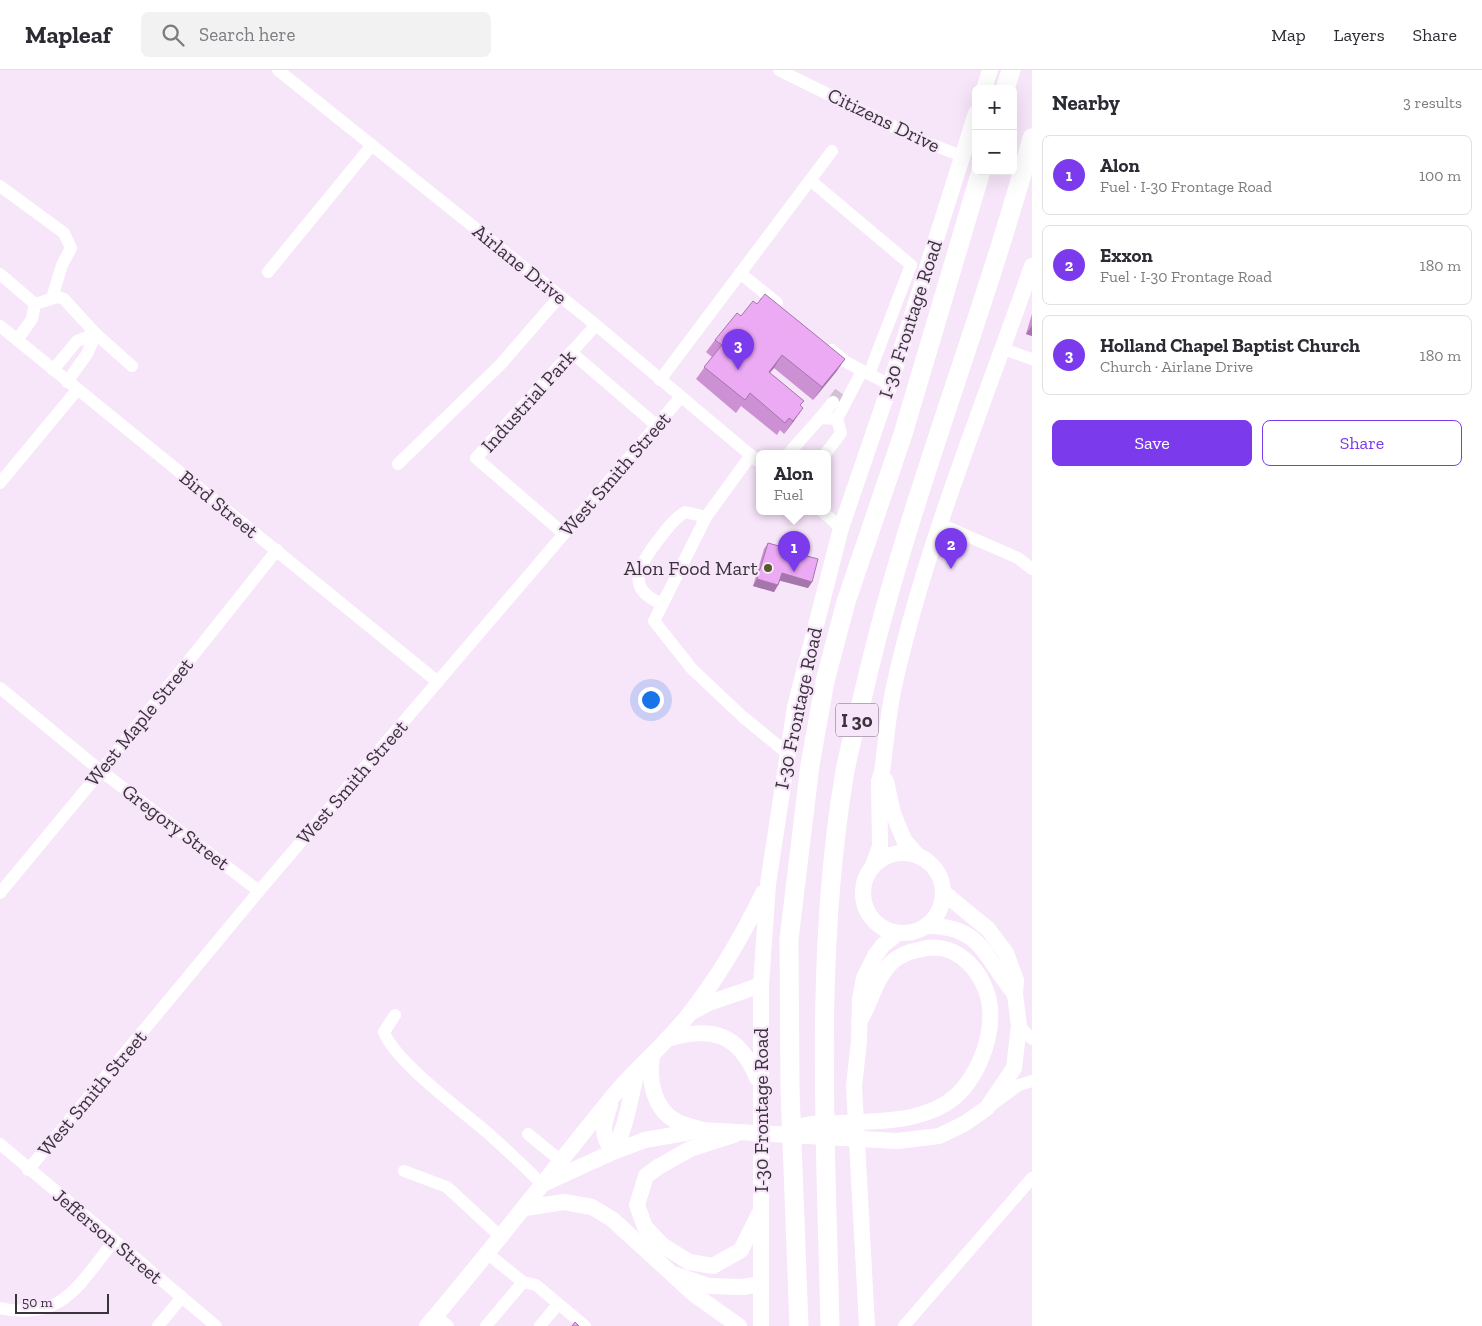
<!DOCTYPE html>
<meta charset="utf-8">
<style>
:root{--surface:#fff;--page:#f2f2f3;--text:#2b2b33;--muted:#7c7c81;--line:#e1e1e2;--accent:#7c3aed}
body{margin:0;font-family:"Zilla Slab",serif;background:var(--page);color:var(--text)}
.controls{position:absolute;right:15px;top:15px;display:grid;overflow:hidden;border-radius:8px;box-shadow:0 5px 20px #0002}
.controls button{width:45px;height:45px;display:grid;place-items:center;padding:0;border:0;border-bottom:1px solid var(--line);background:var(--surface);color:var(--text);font:25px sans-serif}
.scale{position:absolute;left:15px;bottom:12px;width:94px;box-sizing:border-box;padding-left:5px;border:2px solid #3a333b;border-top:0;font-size:14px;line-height:18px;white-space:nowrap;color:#3a333b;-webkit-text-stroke:4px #f7e5f9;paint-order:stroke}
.you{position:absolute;left:650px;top:629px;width:18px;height:18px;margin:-12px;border:4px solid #fff;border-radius:50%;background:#1a73e8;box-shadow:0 0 0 8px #1a73e833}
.badge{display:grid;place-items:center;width:32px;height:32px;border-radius:50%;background:var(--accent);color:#fff;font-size:16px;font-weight:700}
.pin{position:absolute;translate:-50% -41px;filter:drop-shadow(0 1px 2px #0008)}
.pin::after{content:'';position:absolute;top:26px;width:18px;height:15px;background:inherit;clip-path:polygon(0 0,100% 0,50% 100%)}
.popup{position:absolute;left:756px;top:380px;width:75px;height:65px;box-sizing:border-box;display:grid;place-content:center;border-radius:8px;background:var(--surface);filter:drop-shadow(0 1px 4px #0005);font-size:16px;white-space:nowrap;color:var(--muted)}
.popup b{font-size:19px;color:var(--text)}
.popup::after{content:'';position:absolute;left:50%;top:100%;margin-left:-10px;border:10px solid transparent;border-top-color:var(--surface)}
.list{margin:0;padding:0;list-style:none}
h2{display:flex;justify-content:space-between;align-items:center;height:65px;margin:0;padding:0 20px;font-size:21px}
h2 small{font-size:16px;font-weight:400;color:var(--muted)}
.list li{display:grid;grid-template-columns:32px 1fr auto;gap:15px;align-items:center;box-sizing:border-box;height:80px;margin:0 10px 10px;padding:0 10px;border:1px solid var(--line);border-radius:8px}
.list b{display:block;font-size:19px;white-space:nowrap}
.list p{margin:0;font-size:16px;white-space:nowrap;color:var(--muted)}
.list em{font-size:16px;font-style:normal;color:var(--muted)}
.actions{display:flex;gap:10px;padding:15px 20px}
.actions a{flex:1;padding:11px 0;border:1px solid var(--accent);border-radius:8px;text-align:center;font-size:18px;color:var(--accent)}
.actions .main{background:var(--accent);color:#fff}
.icon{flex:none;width:28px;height:28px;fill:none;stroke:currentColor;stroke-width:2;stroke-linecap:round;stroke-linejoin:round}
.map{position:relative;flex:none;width:1032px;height:1256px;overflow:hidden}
header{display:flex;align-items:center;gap:30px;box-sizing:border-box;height:70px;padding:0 25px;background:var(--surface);border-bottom:1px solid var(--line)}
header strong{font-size:24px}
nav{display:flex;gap:28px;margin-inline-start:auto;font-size:18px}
.search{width:350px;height:45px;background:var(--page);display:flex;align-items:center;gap:12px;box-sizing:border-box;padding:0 18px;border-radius:8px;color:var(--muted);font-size:19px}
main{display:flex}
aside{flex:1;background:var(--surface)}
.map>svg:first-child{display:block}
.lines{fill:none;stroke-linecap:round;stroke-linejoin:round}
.minor-tunnel{stroke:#d1c1d3;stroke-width:12;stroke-dasharray:12 6;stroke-linecap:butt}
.minor{stroke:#fff;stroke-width:12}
.major{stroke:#fff;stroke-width:16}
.highway{stroke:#fff;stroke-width:19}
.wall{fill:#cb91d2}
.shaded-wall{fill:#a576ab}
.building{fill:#eca9f4;stroke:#a576ab}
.poi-dot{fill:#535b2a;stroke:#f7e5f9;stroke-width:2}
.labels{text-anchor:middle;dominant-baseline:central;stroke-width:4.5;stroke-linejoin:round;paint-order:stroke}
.shield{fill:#f7e5f9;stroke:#736874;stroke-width:1}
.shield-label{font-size:19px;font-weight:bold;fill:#3a333b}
.street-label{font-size:20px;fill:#3a333b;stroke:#f7e5f9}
.poi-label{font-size:20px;fill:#3a333b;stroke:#f7e5f9;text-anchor:end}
</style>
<header>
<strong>Mapleaf</strong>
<div class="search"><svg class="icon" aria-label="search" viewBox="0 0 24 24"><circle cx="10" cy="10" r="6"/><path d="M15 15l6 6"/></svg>Search here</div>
<nav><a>Map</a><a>Layers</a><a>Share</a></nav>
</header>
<main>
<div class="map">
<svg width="1032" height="1256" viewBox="0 0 1032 1256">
<rect width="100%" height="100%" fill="#f7e5f9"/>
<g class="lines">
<!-- minor-tunnel -->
<path class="minor-tunnel" d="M 833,332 L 841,321"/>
<!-- minor -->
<g class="minor">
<path d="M 278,0 L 596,255 L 760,393"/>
<path d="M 779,0 L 925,72 L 962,86"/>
<path d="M 810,110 L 911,195 L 869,304"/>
<path d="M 0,116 L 64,163 L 71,178 L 62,195 L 52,228"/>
<path d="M 268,202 L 372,75"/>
<path d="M 740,203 L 777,233"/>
<path d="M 0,204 L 35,234 L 32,249 L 17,270"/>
<path d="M 35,234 L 58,227 L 64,229 L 96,264 L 132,296"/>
<path d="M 0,256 L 438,612"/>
<path d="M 1003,279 L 1032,289"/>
<path d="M 832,280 L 846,292 L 890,315"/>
<path d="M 571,282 L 656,355"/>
<path d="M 53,300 L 77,271 L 96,264 L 87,284 L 67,312"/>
<path d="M 660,310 L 832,81"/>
<path d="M 820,348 L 833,332"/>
<path d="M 789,383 L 820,348 L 837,349"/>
<path d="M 826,383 L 841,363 L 837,349 L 862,301"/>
<path d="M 751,385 L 706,447 L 654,551 L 692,599 L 743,647 L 787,683"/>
<path d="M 398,394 L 501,294 L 560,226"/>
<path d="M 0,413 L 77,320"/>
<path d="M 822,441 L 841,458"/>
<path d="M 940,454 L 1018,488 L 1032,499"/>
<path d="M 563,463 L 476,388 L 596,255"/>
<path d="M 663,534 C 626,520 637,498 656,473 C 665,462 672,450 685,442 L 706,447"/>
<path d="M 0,618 L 101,701 L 259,821"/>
<path d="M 0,823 L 101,701 L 277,480"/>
<path d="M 395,945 L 384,962 C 395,992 464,1042 490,1065 C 508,1081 526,1098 543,1115"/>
<path d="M 1019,956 L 1032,969"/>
<path d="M 993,1034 L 1019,1015 L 1032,1011"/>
<path d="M 528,1064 L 561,1091"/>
<path d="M 0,1074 L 216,1256"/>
<path d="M 28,1100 L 259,821 L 680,328"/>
<path d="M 404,1101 L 447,1117 L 502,1168"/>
<path d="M 488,1184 L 523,1212 L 536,1215 L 585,1256"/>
<path d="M 0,1238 C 63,1252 79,1214 114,1171"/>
<path d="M 436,1246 L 448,1256"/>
<path d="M 158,1256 L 182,1227"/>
<path d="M 486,1256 L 523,1212"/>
<path d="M 540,1256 L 558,1234"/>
<path d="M 904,1256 L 1032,1108"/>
</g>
<!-- major -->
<g class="major">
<path d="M 984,19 L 990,0"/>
<path d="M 886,711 L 893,743 L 904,770 L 918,786"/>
<circle cx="903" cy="823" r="40"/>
<path d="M 873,796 L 880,776 L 879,711 L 882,702 C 886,673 888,642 895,612 C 927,470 984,334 1032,196"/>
<path d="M 926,856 C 983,855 984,888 1015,924"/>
<path d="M 692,942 L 709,933 L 761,915"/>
<path d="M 667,969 C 711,956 739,963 757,1008"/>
<path d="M 652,987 C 648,1010 654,1041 678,1052 C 685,1055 693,1057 700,1059"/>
<path d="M 610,1035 C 603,1055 600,1064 613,1082 C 627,1056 629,1031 637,1003"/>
<path d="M 789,1060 C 805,1053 821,1053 838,1053 C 873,1051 914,1053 945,1034 C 974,1017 993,972 990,938 C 987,905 958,870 922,879 C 911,881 900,884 891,893 C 875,909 871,933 859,952"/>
<path d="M 734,1065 L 690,1079 L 658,1097 L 646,1106 L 637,1135 L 645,1157 L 662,1175 L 689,1192 L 713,1196 L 741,1180 L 759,1144"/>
<path d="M 545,1113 L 613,1082 L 645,1070 L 702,1060 L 897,1071 L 939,1066 L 964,1054 L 987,1038 L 1014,998 L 1019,956 L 1015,924 L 1016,910 L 1006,883 L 988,859 L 944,823"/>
<path d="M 525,1138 L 564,1132 L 592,1137 L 612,1149 L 695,1225 L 739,1256"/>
<path d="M 676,1205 L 709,1216 L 743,1217 L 761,1214"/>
<path d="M 427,1256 C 491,1181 551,1102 613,1026 C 637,997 667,973 690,943 C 719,906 743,865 763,823"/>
<path d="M 761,1256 L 761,915 L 768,814 L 795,637 L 841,458 L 890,315 L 976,43"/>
<path d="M 867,1256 L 854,1016 L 859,971 L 860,929 L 864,908 L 875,886 L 883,875 L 898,863"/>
</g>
<!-- highway -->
<g class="highway">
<path d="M 1005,19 L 1011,0"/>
<path d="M 799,1256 L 790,1020 L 789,869 L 810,695 L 825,611 L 846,532 L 903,364 L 981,101"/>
<path d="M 830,1256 C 826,1074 814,888 844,707 C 849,677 858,647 865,617 C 908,431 982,253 1032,68"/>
</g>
</g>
<!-- wall -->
<g class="wall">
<path d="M 757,234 L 845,289 L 836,302 L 813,330 L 774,298 L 769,303 L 800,336 L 794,351 L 784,364 L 780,360 L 777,365 L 741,336 L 736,343 L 696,309 L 712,287 L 706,282 L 715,270 L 741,246 Z"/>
<path d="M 1032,244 L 1032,266 L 1026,264 Z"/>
<path d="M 768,473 L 785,480 L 812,512 L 808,518 L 780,510 L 778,515 L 774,522 L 753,516 L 764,479 Z"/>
</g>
<!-- shaded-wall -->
<g class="shaded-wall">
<path d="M 1032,256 L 1032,266 L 1026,264 Z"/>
<path d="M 782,285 L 774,298 L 760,315 L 769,302 Z"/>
<path d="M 845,289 L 836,302 L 813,330 L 822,317 Z"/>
<path d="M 803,338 L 794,351 L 784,364 L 793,351 Z"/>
<path d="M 782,503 L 812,512 L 808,518 L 777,510 Z"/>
<path d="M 757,509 L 778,515 L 774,522 L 753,516 Z"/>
</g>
<!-- building -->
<g class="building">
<path d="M 765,224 L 845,289 L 822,317 L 782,285 L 769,302 L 804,331 L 800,335 L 803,338 L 793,351 L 789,348 L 785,353 L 750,323 L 745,330 L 704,297 L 722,275 L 715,270 L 737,243 L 741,246 L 753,231 L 757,234 Z"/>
<path d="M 768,473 L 786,478 L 785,480 L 818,489 L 812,512 L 782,503 L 778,515 L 757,509 Z"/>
<path d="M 575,1252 L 579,1256 L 572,1256 Z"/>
</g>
<!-- markers -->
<circle class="poi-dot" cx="768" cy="498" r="5"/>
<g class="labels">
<!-- shield labels -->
<rect class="shield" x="836" y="633.5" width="42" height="33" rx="4"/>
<g class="shield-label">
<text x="857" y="650">I 30</text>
</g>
<!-- street labels -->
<g class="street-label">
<text transform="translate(884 50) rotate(26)">Citizens Drive</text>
<text transform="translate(520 194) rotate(39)">Airlane Drive</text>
<text transform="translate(910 249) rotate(-72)">I-30 Frontage Road</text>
<text transform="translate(528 331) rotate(-48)">Industrial Park</text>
<text transform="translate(615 404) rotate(-49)">West Smith Street</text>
<text transform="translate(219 434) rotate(39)">Bird Street</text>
<text transform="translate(798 638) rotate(-78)">I-30 Frontage Road</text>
<text transform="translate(139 652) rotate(-51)">West Maple Street</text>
<text transform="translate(352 712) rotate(-49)">West Smith Street</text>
<text transform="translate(176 757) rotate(37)">Gregory Street</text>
<text transform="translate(92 1023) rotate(-50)">West Smith Street</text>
<text transform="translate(761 1040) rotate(-90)">I-30 Frontage Road</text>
<text transform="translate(108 1166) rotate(40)">Jefferson Street</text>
</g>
<!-- poi labels -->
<g class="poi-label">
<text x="758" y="498">Alon Food Mart</text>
</g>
</g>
</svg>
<div class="controls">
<button>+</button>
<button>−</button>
</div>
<div class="scale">50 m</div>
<div class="you"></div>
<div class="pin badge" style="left:794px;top:502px">1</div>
<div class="popup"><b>Alon</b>Fuel</div>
<div class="pin badge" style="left:951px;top:499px">2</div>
<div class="pin badge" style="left:738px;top:300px">3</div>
</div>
<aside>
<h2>Nearby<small>3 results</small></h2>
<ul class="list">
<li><span class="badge">1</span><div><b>Alon</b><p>Fuel · I-30 Frontage Road</p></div><em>100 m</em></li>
<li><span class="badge">2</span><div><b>Exxon</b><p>Fuel · I-30 Frontage Road</p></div><em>180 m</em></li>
<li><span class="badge">3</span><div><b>Holland Chapel Baptist Church</b><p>Church · Airlane Drive</p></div><em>180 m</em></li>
</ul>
<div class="actions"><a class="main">Save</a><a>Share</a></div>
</aside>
</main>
